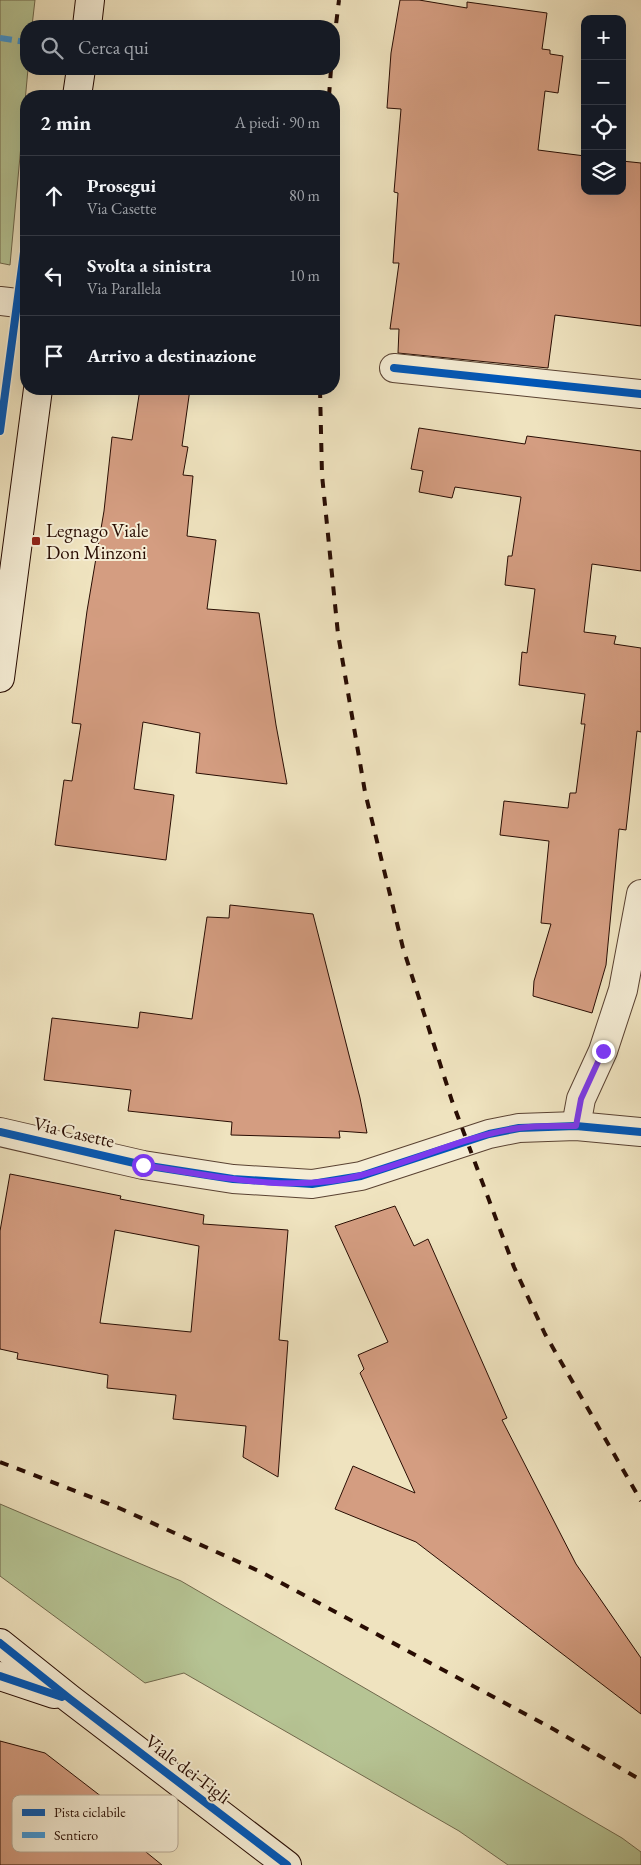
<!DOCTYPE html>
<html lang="it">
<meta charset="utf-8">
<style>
:root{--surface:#171b24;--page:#242831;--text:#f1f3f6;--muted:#9ea1a6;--line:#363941}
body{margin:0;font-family:"EB Garamond",serif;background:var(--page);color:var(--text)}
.controls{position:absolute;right:15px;top:15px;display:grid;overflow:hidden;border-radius:10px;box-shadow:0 5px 20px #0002}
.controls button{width:45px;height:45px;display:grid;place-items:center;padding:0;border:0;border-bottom:1px solid var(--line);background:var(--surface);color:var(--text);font:25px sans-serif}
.stop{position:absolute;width:15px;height:15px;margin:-11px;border:4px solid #7c3aed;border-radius:50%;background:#fff}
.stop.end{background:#7c3aed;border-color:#fff;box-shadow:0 1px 5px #0008}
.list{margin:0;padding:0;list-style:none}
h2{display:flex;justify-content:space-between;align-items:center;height:65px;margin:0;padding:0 20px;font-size:21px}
h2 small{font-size:16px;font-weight:400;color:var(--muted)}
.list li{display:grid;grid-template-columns:32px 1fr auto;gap:15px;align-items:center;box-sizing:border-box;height:80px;padding:0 20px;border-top:1px solid var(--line)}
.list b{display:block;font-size:19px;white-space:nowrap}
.list p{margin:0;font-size:16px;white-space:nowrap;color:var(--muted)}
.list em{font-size:16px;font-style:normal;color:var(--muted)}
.icon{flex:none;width:28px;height:28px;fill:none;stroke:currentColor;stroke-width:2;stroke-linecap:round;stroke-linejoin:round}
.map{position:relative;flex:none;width:641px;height:1865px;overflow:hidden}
.search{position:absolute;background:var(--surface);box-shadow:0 5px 20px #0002;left:20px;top:20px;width:320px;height:55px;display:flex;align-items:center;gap:12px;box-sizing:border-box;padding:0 18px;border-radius:20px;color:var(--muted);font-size:19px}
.panel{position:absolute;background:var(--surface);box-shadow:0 5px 20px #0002;left:20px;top:90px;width:320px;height:305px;border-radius:20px}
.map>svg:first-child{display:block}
.green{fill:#b6c494;stroke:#70684c}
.building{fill:#d49d81;stroke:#290d03;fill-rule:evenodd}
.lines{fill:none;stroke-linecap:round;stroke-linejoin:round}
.street-casing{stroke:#5a4232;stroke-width:30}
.secondary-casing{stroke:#290d03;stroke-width:30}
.street{stroke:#f5edd5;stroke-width:28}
.secondary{stroke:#f5edd5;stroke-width:28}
.rail{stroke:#290d03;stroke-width:4;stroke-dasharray:9 9;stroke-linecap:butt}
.quiet{stroke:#3d99dd;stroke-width:6;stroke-dasharray:12 6;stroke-linecap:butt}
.cycleway-casing{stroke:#f5edd5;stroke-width:11}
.cycleway{stroke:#0057b8;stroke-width:8}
.route{stroke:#7c3aed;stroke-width:6}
.poi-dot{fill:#8f2418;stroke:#f5edd5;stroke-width:2}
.labels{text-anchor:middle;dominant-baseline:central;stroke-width:4;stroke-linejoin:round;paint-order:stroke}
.poi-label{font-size:19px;fill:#290d03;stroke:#f5edd5;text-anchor:start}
.street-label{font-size:19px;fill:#290d03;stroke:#f5edd5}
.key{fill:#f5edd5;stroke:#b8aa96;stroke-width:1}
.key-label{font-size:14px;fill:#290d03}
</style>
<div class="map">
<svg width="641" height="1865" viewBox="0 0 641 1865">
<rect width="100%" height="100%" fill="#efe3bf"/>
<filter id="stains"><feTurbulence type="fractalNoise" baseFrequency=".004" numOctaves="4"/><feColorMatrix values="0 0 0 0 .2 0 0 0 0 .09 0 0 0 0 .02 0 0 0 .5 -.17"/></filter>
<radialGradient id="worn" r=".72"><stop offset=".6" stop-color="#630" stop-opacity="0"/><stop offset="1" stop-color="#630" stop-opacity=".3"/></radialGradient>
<!-- green -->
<g class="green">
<path d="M 0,0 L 35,0 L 32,26 L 26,26 L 26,69 L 28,69 L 10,265 L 0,263 Z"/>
<path d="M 0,1504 L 181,1581 L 622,1838 L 641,1852 L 641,1865 L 508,1865 L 459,1831 L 184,1673 L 145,1683 L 0,1576 Z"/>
</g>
<!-- building -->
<g class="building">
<path d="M 400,0 L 419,0 L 467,8 L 467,2 L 547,13 L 542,49 L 550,50 L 550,54 L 563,56 L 558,93 L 545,91 L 538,150 L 585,156 L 585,191 L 622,191 L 622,161 L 641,163 L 641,326 L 555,315 L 548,368 L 398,353 L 399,329 L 390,329 L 399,263 L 393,263 L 398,193 L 394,192 L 401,109 L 387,108 L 391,53 Z"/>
<path d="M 140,389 L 190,389 L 182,446 L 188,447 L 183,475 L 193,476 L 187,536 L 216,540 L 207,609 L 259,613 L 276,725 L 287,784 L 196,773 L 200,733 L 143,722 L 134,789 L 174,795 L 166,860 L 55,845 L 64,780 L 72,781 L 81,724 L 72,723 L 87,611 L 104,511 L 112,437 L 132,440 Z"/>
<path d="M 419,428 L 525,444 L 527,436 L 641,451 L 641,571 L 592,564 L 584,632 L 616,636 L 614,644 L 641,648 L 641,732 L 637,731 L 626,830 L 619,829 L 606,965 L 592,1013 L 533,996 L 534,981 L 551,924 L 541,923 L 549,841 L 500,835 L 504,801 L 568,808 L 570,793 L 576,793 L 585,724 L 581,724 L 585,694 L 519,685 L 522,652 L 527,653 L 535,589 L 505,585 L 508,556 L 512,556 L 521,497 L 455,487 L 452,498 L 419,492 L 423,471 L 411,469 Z"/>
<path d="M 230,905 L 313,914 L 360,1098 L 367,1133 L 339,1131 L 340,1138 L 231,1135 L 232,1122 L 128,1111 L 131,1090 L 44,1080 L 52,1018 L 138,1028 L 140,1012 L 192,1019 L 207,917 L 229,918 Z"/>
<path d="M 10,1174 L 121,1196 L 120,1199 L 204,1215 L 203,1224 L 288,1230 L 279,1340 L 288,1341 L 278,1477 L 243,1457 L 246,1426 L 173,1419 L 176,1395 L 107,1388 L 108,1375 L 17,1359 L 18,1353 L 0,1349 L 0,1231 ZM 115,1230 L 199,1246 L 191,1332 L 100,1323 Z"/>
<path d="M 395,1206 L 414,1246 L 428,1239 L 507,1418 L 502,1420 L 576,1564 L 641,1658 L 641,1714 L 416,1542 L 335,1509 L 353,1466 L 415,1493 L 360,1373 L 364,1369 L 358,1355 L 388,1342 L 335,1226 Z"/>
<path d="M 0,1741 L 45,1753 L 124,1814 L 114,1826 L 162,1865 L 0,1865 Z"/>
</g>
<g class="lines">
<!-- street casing -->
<g class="street-casing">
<g id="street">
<path d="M 0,301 L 26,304"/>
<path d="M 394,368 L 641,394"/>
<path d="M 576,1126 L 581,1099 L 603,1051 L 623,990 L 641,894"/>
<path d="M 0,1132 L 143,1165 L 233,1179 L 312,1184 L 361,1176 L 489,1134 L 519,1128 L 576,1126 L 641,1132"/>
</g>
</g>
<!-- secondary casing -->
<g class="secondary-casing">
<g id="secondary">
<path d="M 87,26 L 90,0"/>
<path d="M 77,96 L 81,69"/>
<path d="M 0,678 L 38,389"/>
<path d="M 0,1643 L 70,1699 L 287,1865"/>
<path d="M 0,1676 L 54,1694"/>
</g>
</g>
<!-- street -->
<use href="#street" class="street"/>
<!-- secondary -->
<use href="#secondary" class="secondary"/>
<!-- rail -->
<g class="rail">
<path d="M 334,41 L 339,0"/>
<path d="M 329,96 L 331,69"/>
<path d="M 320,389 L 322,475 L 338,634 L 365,792 L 403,948 L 452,1101 L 514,1267 L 545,1334 L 641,1501"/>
<path d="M 0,1462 L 119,1508 L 261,1572 L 555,1730 L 641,1780"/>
</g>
<!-- quiet -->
<path class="quiet" d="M 0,38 L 26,42"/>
<!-- cycleway casing -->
<g class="cycleway-casing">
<g id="cycleway">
<path d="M 394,368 L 641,394"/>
<path d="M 0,431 L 26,237"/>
<path d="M 0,1132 L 143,1165 L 233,1179 L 312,1184 L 361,1176 L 489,1134 L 519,1128 L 576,1126 L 641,1132"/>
<path d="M 0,1643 L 70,1699 L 287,1865"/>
<path d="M 0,1676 L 62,1697"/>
</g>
</g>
<!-- cycleway -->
<use href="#cycleway" class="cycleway"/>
</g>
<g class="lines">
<!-- route -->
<path class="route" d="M 143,1165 C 213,1176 292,1194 362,1175 C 414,1161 465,1136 519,1128 C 537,1125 557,1126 576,1126 L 581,1099 L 603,1051"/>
</g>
<!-- markers -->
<rect class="poi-dot" x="31" y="536" width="10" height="10" rx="2.5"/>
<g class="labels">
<!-- poi labels -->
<g class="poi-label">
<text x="46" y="530">Legnago Viale<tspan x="46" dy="22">Don Minzoni</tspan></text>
</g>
<!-- street labels -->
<g class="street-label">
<text transform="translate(74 1132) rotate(13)">Via Casette</text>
<text transform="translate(188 1769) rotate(37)">Viale dei Tigli</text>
</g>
</g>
<!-- legend -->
<rect x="12" y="1795" width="166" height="57" rx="8" class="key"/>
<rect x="22" y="1809" width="23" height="7" fill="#0057b8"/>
<rect x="22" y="1832" width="23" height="6" fill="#3d99dd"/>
<g class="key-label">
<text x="54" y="1817">Pista ciclabile</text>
<text x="54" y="1840">Sentiero</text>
</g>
<rect width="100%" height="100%" filter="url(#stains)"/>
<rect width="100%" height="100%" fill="url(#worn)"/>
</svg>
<div class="controls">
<button>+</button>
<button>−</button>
<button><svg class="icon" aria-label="locate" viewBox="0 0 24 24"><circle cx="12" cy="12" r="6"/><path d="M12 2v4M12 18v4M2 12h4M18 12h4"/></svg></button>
<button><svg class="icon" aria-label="layers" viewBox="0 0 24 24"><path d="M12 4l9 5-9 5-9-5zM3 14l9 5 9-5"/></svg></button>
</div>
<div class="stop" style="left:143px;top:1165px"></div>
<div class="stop end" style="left:603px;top:1051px"></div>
<div class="search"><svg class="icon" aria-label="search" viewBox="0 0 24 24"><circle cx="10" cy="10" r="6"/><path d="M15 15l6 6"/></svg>Cerca qui</div>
<section class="panel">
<h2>2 min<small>A piedi · 90 m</small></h2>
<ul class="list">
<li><svg class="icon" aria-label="ahead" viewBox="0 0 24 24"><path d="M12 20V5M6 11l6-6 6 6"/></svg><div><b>Prosegui</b><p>Via Casette</p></div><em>80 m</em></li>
<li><svg class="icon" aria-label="left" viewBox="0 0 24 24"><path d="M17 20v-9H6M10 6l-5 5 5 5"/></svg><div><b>Svolta a sinistra</b><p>Via Parallela</p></div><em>10 m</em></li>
<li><svg class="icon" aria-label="arrive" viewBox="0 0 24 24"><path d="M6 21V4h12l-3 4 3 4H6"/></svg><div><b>Arrivo a destinazione</b></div></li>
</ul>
</section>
</div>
